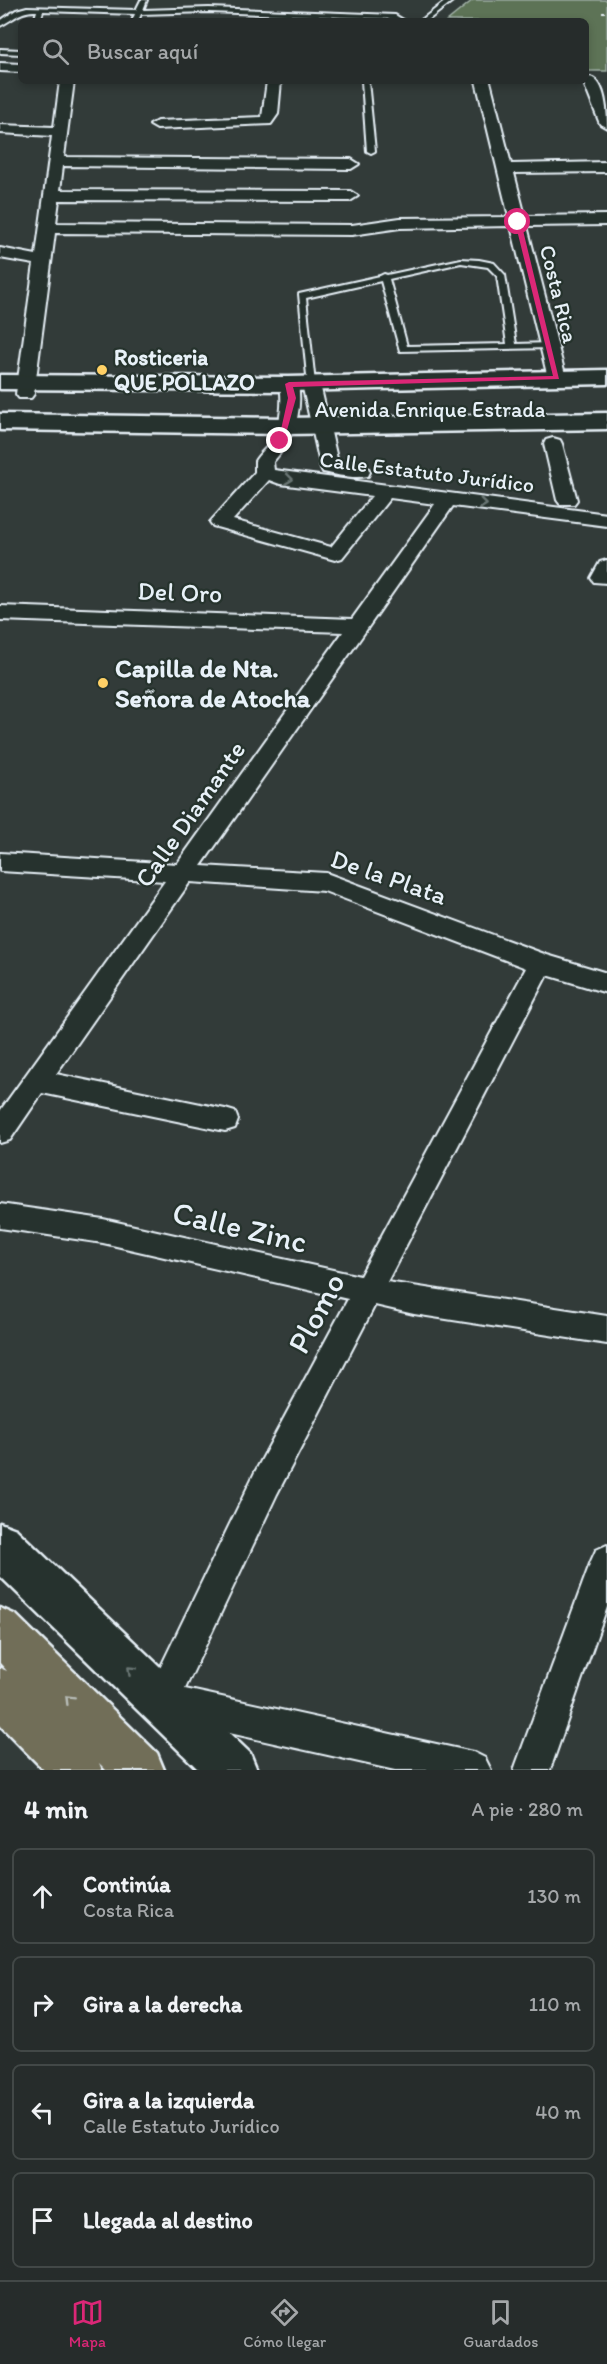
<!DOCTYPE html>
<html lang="es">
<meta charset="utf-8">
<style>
:root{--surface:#262c2b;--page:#323837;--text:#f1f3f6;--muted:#a4a7a9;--line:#424847;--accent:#db2777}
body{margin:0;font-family:Itim,sans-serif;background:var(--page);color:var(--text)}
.stop{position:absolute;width:18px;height:18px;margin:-14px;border:4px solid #db2777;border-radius:50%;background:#fff}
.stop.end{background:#db2777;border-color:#fff;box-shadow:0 2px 6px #0008}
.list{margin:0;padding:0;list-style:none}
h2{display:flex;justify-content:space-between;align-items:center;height:78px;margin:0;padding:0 24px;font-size:26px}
h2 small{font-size:20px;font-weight:400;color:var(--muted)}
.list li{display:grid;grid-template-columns:39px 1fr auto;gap:18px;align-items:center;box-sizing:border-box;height:96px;margin:0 12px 12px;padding:0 12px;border:2px solid var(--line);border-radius:9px}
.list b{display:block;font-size:22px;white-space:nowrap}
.list p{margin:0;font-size:20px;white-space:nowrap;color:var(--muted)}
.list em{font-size:20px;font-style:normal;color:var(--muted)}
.icon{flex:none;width:33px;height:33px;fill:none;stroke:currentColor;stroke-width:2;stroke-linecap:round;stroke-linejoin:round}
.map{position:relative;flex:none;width:607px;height:1770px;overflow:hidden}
.search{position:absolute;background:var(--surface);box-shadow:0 3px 9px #0003;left:18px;right:18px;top:18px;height:66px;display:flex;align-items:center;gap:15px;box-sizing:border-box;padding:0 21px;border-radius:9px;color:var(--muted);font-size:22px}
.sheet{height:510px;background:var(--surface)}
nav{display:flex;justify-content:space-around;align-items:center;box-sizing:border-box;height:84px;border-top:2px solid var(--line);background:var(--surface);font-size:16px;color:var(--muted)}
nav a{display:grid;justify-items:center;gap:3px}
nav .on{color:var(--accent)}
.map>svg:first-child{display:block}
.green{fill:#5d7357;stroke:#a2b2a8;stroke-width:1.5}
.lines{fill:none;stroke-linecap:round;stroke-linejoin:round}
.lane-casing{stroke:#e8f1f8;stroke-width:4}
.street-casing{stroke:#e8f1f8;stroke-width:4}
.secondary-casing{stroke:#e8f1f8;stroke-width:5}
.primary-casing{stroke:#e8f1f8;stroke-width:5}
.path{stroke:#e8f1f8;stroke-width:2;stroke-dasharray:3 3;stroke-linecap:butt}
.lane{fill:#26332d;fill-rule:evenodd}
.street{fill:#26332d;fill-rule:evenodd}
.secondary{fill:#26332d;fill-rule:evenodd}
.primary{fill:#716e59;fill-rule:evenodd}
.oneway{stroke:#6a7674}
.oneway2{stroke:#b8bdb8}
.route{fill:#db2777}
.poi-dot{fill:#ffd166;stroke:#26332d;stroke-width:2}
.labels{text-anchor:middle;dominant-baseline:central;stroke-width:4.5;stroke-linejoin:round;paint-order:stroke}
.far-street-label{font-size:22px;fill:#e8f1f8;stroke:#26332d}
.far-poi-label{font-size:22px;font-weight:bold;fill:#e8f1f8;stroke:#26332d;text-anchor:start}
.street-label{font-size:26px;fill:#e8f1f8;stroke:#26332d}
.poi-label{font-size:26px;font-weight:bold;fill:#e8f1f8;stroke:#26332d;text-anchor:start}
.near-street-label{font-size:32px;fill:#e8f1f8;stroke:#26332d}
</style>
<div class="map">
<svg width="607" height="1770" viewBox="0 0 607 1770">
<rect width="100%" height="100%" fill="#323b39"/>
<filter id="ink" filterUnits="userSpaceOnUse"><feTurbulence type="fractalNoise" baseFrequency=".0167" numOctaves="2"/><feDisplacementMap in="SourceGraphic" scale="12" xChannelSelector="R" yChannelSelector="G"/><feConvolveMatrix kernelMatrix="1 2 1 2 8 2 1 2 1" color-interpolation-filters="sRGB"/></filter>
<g filter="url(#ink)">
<!-- green -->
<path class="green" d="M 473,0 L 607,0 L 607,71 L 586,71 L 586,21 L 447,21 Z"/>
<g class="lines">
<!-- lane casing -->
<g class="lane-casing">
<g id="lane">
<path d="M 141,0 L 147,0 L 143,10 L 209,8 L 395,15 L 405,21 L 394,19 L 209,12 L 141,14 L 138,21 L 132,21 L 135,14 L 43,11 L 40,21 L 34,21 L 37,11 C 18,11 15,19 0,26 L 0,21 L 16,10 L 27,7 L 136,10 Z"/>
<path d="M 447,0 L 454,0 L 427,21 L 420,21 Z"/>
<path d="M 0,49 L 21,50 L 21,54 L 0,53 Z"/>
<path d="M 362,81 L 368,81 L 375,151 L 371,153 L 367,151 Z"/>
<path d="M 461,259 L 479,260 L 494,263 L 505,275 L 516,344 L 549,343 L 553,346 L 552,348 L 400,351 L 381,281 L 306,298 L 315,384 L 314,386 L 308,386 L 299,294 L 380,276 L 384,274 L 387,275 ZM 461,263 L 488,267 L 497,276 L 507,344 L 407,346 L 389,279 Z"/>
</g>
</g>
<!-- street casing -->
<g class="street-casing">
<g id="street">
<path d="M 0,63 L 21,64 L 21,72 L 0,71 Z"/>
<path d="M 590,77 C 606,81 607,115 607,128 L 600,124 L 583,81 Z"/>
<path d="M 60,81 L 74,81 L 64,157 L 351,159 L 359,164 L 351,169 L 63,166 L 60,190 L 350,191 L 358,196 L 350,201 L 59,200 L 56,223 L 352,225 L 400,218 L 509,217 L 476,81 L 490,81 L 511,164 L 607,162 L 607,172 L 514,173 L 525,216 L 607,215 L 607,225 L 527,226 L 566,378 L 563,382 L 551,382 L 548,378 L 511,226 L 400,228 L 352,235 L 55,233 L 34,394 L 31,398 L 19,398 L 16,394 L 34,264 L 0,258 L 0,248 L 36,255 L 52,136 L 0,133 L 0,125 L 54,127 Z"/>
<path d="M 267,81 L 281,81 L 278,114 L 271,124 L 157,129 L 150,125 L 157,121 L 262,117 Z"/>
<path d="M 289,379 L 295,380 L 298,384 C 303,414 293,439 273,462 L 274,470 L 607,514 L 607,526 L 453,506 L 201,866 L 326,873 L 547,955 L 607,973 L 607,993 L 547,975 L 387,1282 L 607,1316 L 607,1344 L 414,1314 L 375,1305 L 277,1494 L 185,1689 L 473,1752 L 485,1758 L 491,1770 L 395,1770 L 162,1718 L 150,1713 L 145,1701 L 150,1689 L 255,1472 L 348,1299 L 103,1243 L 0,1228 L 0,1204 L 103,1219 L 360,1276 L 526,968 L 324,891 L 190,882 L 56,1074 L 225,1109 L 235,1112 L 238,1120 L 235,1128 L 225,1131 L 42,1093 L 10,1140 L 0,1143 L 0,1111 L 165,881 L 0,871 L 0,853 L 177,864 L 343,632 L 0,620 L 0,606 L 352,619 L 435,504 L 390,498 L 342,558 L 335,560 L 213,526 L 210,522 L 255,472 L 255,461 C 259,454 266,449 271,442 C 281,426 283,402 280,384 L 283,380 ZM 269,480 L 280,484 L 372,496 L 331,547 L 233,520 Z"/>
<path d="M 311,379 L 317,380 L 320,384 L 338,463 L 368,468 L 370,472 L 368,476 C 354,479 337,475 323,472 L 321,468 L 302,384 L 305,380 Z"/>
<path d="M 553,438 L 560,440 L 562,444 L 577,500 L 574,504 L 560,504 L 557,500 L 544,444 L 546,440 Z"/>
<path d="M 607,560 L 607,583 L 594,582 L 591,578 L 600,562 Z"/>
<path d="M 607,1545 L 607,1607 L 550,1770 L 514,1770 L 591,1561 L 596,1550 Z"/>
</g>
</g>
<!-- secondary casing -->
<g class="secondary-casing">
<g id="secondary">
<path d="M 607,370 L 607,384 L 289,391 L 0,389 L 0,375 L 289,377 Z"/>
<path d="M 607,413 L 607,429 L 286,434 L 0,430 L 0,414 L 286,418 Z"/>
<path d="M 0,1523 L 16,1529 L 250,1753 L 257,1770 L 199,1770 L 0,1576 Z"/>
</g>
</g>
<!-- primary casing -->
<g class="primary-casing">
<path id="primary" d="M 0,1608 L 16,1615 L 157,1753 L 164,1770 L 106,1770 L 99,1763 L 102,1770 L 44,1770 L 0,1725 L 0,1668 L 7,1671 L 0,1663 Z"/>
</g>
<!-- path -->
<path class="path" d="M 602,12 L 607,12"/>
<!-- lane -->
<use href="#lane" class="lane"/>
<!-- street -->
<use href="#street" class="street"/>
<!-- secondary -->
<use href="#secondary" class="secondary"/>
<!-- primary -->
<use href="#primary" class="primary"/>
</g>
<!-- one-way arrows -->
<defs><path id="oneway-chevron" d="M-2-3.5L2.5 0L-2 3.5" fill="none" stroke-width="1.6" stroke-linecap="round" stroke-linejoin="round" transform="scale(1.5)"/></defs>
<g class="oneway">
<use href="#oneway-chevron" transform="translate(289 479) rotate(7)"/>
<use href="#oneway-chevron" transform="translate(483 504) rotate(7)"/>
<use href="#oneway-chevron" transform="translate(131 1670) rotate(-136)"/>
</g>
<use class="oneway2" href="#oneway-chevron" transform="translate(69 1699) rotate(-135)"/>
</g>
<!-- route -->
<path class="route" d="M 518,221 L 521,222 L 559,379 L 293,387 L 296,398 L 284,441 L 278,443 L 288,398 L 285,384 L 289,382 L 553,376 L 515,222 Z"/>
<!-- markers -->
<g class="poi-dot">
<circle cx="102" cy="370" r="6"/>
<circle cx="103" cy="683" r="6"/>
</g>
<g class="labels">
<!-- far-street labels -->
<g class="far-street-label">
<text transform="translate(559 294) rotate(76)">Costa Rica</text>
<text x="430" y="409">Avenida Enrique Estrada</text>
<text transform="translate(427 472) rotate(7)">Calle Estatuto Jurídico</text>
</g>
<!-- far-poi labels -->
<g class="far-poi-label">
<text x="114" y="357">Rosticeria<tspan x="114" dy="25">QUE POLLAZO</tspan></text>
</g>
<!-- street labels -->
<g class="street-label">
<text transform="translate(180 592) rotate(2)">Del Oro</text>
<text transform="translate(190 814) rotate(-55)">Calle Diamante</text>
<text transform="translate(389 877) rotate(19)">De la Plata</text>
</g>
<!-- poi labels -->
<g class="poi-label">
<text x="115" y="668">Capilla de Nta.<tspan x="115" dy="30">Señora de Atocha</tspan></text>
</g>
<!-- near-street labels -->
<g class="near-street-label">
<text transform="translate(240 1227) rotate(13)">Calle Zinc</text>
<text transform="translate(316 1313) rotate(-62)">Plomo</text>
</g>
</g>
</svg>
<div class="stop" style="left:518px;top:222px"></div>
<div class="stop end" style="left:280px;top:441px"></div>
<div class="search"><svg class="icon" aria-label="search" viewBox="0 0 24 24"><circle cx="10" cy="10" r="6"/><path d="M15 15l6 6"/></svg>Buscar aquí</div>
</div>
<section class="sheet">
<h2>4 min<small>A pie · 280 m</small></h2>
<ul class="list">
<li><svg class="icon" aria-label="ahead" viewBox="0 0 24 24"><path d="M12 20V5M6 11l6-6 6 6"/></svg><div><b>Continúa</b><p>Costa Rica</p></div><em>130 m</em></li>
<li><svg class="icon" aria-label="right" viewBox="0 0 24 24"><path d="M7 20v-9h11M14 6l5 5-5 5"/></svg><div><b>Gira a la derecha</b></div><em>110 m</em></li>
<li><svg class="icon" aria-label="left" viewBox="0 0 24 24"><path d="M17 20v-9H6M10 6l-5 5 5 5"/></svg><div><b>Gira a la izquierda</b><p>Calle Estatuto Jurídico</p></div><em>40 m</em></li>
<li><svg class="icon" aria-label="arrive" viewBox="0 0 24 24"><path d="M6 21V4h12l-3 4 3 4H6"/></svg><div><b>Llegada al destino</b></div></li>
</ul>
</section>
<nav>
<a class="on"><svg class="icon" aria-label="map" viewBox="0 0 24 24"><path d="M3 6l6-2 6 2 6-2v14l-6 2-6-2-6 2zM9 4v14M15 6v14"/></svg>Mapa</a>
<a><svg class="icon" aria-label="directions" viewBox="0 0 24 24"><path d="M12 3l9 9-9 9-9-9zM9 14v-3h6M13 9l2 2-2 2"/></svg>Cómo llegar</a>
<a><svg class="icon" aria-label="saved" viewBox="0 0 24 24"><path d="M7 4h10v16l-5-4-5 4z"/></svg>Guardados</a>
</nav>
